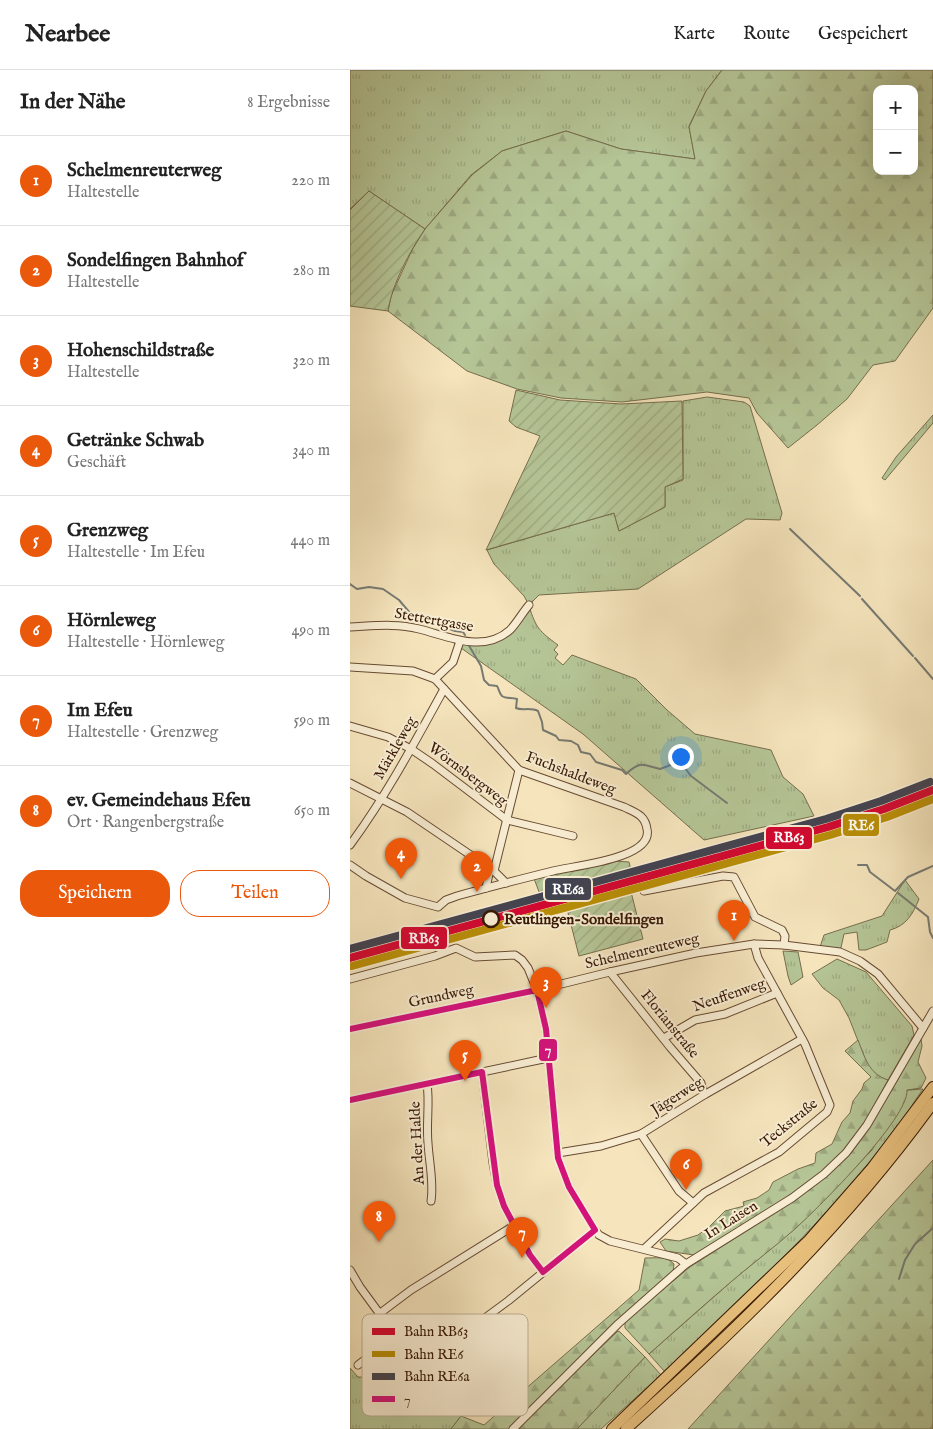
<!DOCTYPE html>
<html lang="de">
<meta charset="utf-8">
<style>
:root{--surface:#fff;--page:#f2f2f2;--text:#222;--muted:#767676;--line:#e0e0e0;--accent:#ea580c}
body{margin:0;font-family:"IM FELL English",serif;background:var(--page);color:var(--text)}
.controls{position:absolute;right:15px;top:15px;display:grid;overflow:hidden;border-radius:10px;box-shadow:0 5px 20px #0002}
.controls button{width:45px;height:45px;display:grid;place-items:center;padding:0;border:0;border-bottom:1px solid var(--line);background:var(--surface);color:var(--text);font:25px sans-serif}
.you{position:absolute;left:330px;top:686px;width:18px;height:18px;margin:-12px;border:4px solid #fff;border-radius:50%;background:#1a73e8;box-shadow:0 0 0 8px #1a73e833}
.badge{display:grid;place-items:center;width:32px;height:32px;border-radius:50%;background:var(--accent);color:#fff;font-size:16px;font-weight:700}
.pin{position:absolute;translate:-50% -41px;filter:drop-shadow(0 1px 2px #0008)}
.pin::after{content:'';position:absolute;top:26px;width:18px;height:15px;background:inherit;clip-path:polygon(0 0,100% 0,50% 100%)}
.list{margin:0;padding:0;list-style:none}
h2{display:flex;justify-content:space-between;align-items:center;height:65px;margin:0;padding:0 20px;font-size:21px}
h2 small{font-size:16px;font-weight:400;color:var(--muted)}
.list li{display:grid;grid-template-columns:32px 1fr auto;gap:15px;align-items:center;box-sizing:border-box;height:90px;padding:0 20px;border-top:1px solid var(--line)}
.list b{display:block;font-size:19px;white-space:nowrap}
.list p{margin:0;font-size:16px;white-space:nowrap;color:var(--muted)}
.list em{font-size:16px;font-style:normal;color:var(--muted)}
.actions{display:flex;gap:10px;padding:15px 20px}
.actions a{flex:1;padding:11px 0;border:1px solid var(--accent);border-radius:20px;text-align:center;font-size:18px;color:var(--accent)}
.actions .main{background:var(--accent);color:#fff}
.map{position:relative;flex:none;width:583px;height:1359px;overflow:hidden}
header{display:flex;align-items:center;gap:30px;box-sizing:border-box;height:70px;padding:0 25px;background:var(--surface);border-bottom:1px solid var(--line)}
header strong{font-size:24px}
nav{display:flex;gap:28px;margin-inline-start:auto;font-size:18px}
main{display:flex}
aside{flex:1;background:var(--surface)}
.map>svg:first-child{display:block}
.grass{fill:url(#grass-tufts);stroke:#766e4d}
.forest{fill:url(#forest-firs);stroke:#766e4d;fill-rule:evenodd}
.garden{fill:url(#garden-furrows);stroke:#766e4d}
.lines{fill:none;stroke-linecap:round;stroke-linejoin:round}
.stream{stroke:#767a71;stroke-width:2}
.minor-casing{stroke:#674b32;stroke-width:9}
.highway-casing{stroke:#381804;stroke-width:12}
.minor{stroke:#f8edd3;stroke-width:7}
.highway{stroke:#eac27e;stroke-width:10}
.bus-1-casing{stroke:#f8edd3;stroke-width:10}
.bus-1{stroke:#d4127b;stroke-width:6}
.rail-1-casing{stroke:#f8edd3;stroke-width:11}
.rail-2-casing{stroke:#f8edd3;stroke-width:11}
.rail-3-casing{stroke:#f8edd3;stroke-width:11}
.rail-1{stroke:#d30730;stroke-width:8}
.rail-2{stroke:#b98e07;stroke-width:8}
.rail-3{stroke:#424351;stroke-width:8}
.stop-dot{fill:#f8edd3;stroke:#381804;stroke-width:2.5}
.labels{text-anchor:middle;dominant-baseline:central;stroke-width:4;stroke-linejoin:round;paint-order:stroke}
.street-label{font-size:15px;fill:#381804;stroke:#f8edd3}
.stop-label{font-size:15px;font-weight:bold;fill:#381804;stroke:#f8edd3;text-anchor:start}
.key{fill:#f8edd3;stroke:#bead95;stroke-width:1}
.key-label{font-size:14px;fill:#381804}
.line-badge{stroke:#f8edd3;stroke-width:2}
.badge-label{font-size:14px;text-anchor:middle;font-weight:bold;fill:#fff}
</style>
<header>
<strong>Nearbee</strong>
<nav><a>Karte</a><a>Route</a><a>Gespeichert</a></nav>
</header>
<main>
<aside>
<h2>In der Nähe<small>8 Ergebnisse</small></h2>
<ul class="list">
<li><span class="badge">1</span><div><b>Schelmenreuterweg</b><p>Haltestelle</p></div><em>220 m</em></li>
<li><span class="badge">2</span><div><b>Sondelfingen Bahnhof</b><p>Haltestelle</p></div><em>280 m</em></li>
<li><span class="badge">3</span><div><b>Hohenschildstraße</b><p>Haltestelle</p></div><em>320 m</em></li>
<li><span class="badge">4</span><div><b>Getränke Schwab</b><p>Geschäft</p></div><em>340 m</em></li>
<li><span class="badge">5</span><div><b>Grenzweg</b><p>Haltestelle · Im Efeu</p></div><em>440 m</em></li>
<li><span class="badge">6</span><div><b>Hörnleweg</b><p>Haltestelle · Hörnleweg</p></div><em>490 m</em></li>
<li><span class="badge">7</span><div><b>Im Efeu</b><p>Haltestelle · Grenzweg</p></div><em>590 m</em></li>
<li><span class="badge">8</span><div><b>ev. Gemeindehaus Efeu</b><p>Ort · Rangenbergstraße</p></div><em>650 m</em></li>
</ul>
<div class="actions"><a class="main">Speichern</a><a>Teilen</a></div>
</aside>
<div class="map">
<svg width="583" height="1359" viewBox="0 0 583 1359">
<defs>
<pattern id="grass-tufts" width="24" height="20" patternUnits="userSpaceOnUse" patternTransform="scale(1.25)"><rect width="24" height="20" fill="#b5c596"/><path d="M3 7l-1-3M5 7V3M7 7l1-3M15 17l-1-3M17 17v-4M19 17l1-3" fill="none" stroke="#9ca880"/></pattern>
<pattern id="forest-firs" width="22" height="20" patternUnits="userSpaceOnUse" patternTransform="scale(1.25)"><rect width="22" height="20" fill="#b5c596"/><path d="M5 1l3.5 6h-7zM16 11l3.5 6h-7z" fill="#9ca880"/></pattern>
<pattern id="garden-furrows" width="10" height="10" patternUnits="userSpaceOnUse" patternTransform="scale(1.25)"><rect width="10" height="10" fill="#b5c596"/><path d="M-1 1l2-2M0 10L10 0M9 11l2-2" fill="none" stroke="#9ca880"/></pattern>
</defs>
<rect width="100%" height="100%" fill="#f5e4bc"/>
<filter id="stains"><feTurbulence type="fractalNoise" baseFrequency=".004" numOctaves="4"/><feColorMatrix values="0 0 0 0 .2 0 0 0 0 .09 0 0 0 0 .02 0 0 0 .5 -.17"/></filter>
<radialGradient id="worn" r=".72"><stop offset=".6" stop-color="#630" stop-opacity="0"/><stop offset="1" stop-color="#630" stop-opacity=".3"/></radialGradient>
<!-- grass -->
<g class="grass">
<path d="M 0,0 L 372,0 L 356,21 L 339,56 L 345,89 L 271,79 L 216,61 L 152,81 L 121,105 L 75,159 L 19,121 L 0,139 Z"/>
<path d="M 357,327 L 394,332 L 400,336 L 432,443 L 430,450 L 396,449 L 288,519 L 189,525 L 179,535 L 174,526 L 144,494 L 137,480 L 264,443 L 269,461 L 315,437 L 315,417 L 333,410 L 333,331 Z"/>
<path d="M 583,345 L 583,353 L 535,410 L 532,408 L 546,387 Z"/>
<path d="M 179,536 C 186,558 189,561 208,575 L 204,580 L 208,584 L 205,588 L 213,595 L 222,585 L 286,609 L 317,640 L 345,664 L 421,680 L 433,707 L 453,724 L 464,746 L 354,770 L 233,664 L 94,566 C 114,568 140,574 157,560 C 165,553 172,544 179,536 Z"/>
<path d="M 555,810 L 569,829 C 563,844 556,856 540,860 L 537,872 L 516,880 L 509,880 L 507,862 L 494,864 L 490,882 L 470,877 L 474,865 L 532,846 Z"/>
<path d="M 433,881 L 448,882 L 453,907 L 441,915 L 438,906 Z"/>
<path d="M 487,889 L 516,902 L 562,956 L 564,965 L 538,1010 L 531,1008 L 519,999 L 499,948 L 489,930 L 473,918 L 462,904 Z"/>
<path d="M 573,1019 C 503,1126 407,1214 315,1302 L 299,1284 L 383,1210 L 446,1158 L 522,1080 L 557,1020 Z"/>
<path d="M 295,1287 L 311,1305 L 251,1359 L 227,1359 Z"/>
<path d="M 0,1298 L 8,1307 C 24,1307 42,1310 56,1318 L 69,1312 L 99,1331 L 111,1346 L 101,1359 L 0,1359 Z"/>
</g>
<!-- forest -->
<g class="forest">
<path d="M 372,0 L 583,0 L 583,238 L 545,291 L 523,295 L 497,329 L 467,355 L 438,378 L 407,343 L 399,328 L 357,322 L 272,332 L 211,328 L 167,319 L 117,301 L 38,241 L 41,226 L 62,180 L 75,159 L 122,105 L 152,81 L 216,61 L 271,79 L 345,89 L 339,57 L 356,21 ZM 527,19 L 564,19 L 564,101 L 527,101 Z"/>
<path d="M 571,969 L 572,976 L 568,992 L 576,1008 L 571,1018 L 557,1020 C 559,1048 469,1137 446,1158 C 426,1176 403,1193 382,1211 C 354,1235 327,1259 299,1284 L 275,1258 L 275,1251 L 340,1197 L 443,1131 L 497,1084 Z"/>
<path d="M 508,970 C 515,988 519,1004 538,1010 L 513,1056 L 493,1081 L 473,1102 L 440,1127 L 344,1185 L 316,1181 L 310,1172 L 315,1169 L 329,1171 L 348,1165 L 359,1157 L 375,1141 L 394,1136 L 393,1132 L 407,1128 L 419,1120 L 423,1112 L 448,1099 L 465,1093 L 466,1083 L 482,1074 L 492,1052 L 500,1043 L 503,1031 L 512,1019 L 514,1013 L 521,1007 L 495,981 Z"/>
<path d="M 583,1090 L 583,1359 L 338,1359 Z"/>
<path d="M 295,1188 C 305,1188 317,1186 324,1194 L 323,1202 L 160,1359 L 101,1359 L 111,1346 L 134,1355 L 289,1220 Z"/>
<path d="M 268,1261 L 270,1262 L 295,1287 L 227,1359 L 165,1359 Z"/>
</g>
<!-- garden -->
<g class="garden">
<path d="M 19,121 L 75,159 C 60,181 42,214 38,241 L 0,236 L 0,140 Z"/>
<path d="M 166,320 L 210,330 L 271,334 L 332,331 L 333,409 L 315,417 L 315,437 L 269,461 L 264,443 L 136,480 L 190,366 L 166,357 L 159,351 Z"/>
<path d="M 265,791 L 279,792 L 282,804 L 191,827 L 183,806 Z"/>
<path d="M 280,818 L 293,869 L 229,886 L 216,835 Z"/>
</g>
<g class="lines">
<!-- stream -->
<g class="stream">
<path d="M 440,459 L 510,526"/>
<path d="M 0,514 L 7,519 L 19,517 L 33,519 L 49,530 L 66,550 L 92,556 L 105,561 L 113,562 L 115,565"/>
<path d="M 512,529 L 563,586"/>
<path d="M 118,574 L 131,596 L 134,610 L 139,615 L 147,616 C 149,619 149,623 152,626 C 156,629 162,627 167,629 L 166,638 C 172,641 180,637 188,641 L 192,652 L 193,660 L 206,666 L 209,670 L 221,671 L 228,675 L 231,682 L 240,684 L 246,692 L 272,700 L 276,704 C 291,690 293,695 310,699 L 326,693 L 332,694 L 341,706 L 377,733"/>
<path d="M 565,588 L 583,609"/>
<path d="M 508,795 L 517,795 L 520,802 L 545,821 L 558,807 L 583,796"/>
<path d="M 548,823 L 578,847 L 580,862 L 583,868"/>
<path d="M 583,1124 L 583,1127"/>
<path d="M 549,1209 L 555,1190 L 565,1174 L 583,1158"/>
</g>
<!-- minor casing -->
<g class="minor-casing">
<g id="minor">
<path d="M 0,557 C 23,556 46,553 69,559 C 98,566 133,584 160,560 C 166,554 173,542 179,535"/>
<path d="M 0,597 L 63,601 L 85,609 L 169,700 L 274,737 C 286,743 295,745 297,759 C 304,789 222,796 203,801 C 171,809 139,817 107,826 L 96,830 L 88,837 L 55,828 L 16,806 L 0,795"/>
<path d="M 85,609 L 103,592 L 110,571"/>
<path d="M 0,656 L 38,667 L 61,679 L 83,694 L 157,750 L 223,766"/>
<path d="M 0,713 L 57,742 L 144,801 L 156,813"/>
<path d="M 0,775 C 36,726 65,672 94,619"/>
<path d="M 144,801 L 169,700"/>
<path d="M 136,818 L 140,799"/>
<path d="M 294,821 L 373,806 L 384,807 L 405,847 L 432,860 L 435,866 L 434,875"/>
<path d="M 260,902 L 320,977 L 351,1013 L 354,1025"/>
<path d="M 0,909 L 85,886 L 106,878 L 125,887 L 165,885 L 172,890 L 178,898 L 187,920 L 196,959 L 208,1088 L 219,1117 L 245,1160 L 249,1165 L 260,1171 L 328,1188 L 336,1194"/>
<path d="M 0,959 L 187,920 L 260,902 L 346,883 L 404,874 L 434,875 L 490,882 L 510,891 L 528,904 L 573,958"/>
<path d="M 314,968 L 345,950 L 375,944 L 427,923"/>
<path d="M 132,1002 L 143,1093 L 147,1115 L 154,1136 L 180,1185 L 193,1202"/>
<path d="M 77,1014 C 80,1033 76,1053 78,1073 C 79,1092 84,1112 81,1131"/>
<path d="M 0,1030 L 198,988"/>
<path d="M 291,1064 L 329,1121 L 343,1133"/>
<path d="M 208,1083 L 251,1076 L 291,1064 L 354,1025 L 452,969"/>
<path d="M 295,1178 L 354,1123 L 429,1082 L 477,1042 L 480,1035 L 455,974 L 408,888 L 404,874"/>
<path d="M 0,1200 L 10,1217 L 46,1266"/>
<path d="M 29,1244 L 61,1220 L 165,1155"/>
<path d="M 86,1284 L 158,1231 L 245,1160"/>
<path d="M 8,1295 L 62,1253"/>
<path d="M 163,1359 L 268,1254 L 336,1194 L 442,1128 L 474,1104 L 496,1083 L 517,1055 L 583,941"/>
</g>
</g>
<!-- highway casing -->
<g class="highway-casing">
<g id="highway">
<path d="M 262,1359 L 459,1170 L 522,1098 L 583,1017"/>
<path d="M 276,1359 C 387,1259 495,1155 583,1033"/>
</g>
</g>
<!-- minor -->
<use href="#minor" class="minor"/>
<!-- highway -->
<use href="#highway" class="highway"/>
<!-- bus-1 casing -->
<g class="bus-1-casing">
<path id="bus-1" d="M 0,959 L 187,920 L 196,959 L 208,1088 L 219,1117 L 245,1160 L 193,1202 L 180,1185 L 154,1136 L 147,1115 L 132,1002 L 0,1030"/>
</g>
<!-- bus-1 -->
<use href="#bus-1" class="bus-1"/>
<!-- rail-1 casing -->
<g class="rail-1-casing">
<path id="rail-1" d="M 0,888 L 478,757 L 534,739 L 583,720"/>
</g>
<!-- rail-2 casing -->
<g class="rail-2-casing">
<path id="rail-2" d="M 2,896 L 480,765 L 537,747 L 583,729"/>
</g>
<!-- rail-3 casing -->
<g class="rail-3-casing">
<path id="rail-3" d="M 0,879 L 476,749 L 531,731 L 580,712"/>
</g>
<!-- rail-1 -->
<use href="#rail-1" class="rail-1"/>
<!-- rail-2 -->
<use href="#rail-2" class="rail-2"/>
<!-- rail-3 -->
<use href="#rail-3" class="rail-3"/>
</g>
<!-- markers -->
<circle class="stop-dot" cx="141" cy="849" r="8"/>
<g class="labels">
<!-- street labels -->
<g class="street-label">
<text transform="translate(84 550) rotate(10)">Stettertgasse</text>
<text transform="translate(45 678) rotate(-60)">Märkleweg</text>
<text transform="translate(221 703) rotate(21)">Fuchshaldeweg</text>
<text transform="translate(118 704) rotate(37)">Wörnsbergweg</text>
<text transform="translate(292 881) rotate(-13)">Schelmenreuteweg</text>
<text transform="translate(379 925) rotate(-19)">Neuffenweg</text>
<text transform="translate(91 926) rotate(-12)">Grundweg</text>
<text transform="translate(320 954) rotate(51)">Florianstraße</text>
<text transform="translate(327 1026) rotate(-32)">Jägerweg</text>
<text transform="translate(439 1053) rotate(-39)">Teckstraße</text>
<text transform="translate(67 1073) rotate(-93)">An der Halde</text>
<text transform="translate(381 1150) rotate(-32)">In Laisen</text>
</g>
<!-- stop labels -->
<g class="stop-label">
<text x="154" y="849">Reutlingen-Sondelfingen</text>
</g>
</g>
<!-- legend -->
<rect x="12" y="1244" width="166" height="102" rx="8" class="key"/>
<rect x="22" y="1258" width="23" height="7" fill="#d30730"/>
<rect x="22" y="1281" width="23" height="6" fill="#b98e07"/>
<rect x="22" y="1303" width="23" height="7" fill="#424351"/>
<rect x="22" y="1326" width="23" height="6" fill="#d4127b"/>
<g class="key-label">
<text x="54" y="1266">Bahn RB63</text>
<text x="54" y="1289">Bahn RE6</text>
<text x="54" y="1311">Bahn RE6a</text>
<text x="54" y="1334">7</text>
</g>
<g class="line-badge">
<rect x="492" y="743" width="38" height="24" rx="5" fill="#b98e07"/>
<rect x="415" y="756" width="48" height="24" rx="5" fill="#d30730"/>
<rect x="194" y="807" width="48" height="24" rx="5" fill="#424351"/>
<rect x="50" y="856" width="48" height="24" rx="5" fill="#d30730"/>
<rect x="188" y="968" width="20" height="24" rx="5" fill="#d4127b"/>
</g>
<g class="badge-label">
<text x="511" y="760">RE6</text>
<text x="439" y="772">RB63</text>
<text x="218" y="824">RE6a</text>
<text x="74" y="873">RB63</text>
<text x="198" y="984">7</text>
</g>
<rect width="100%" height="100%" filter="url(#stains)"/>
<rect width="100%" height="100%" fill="url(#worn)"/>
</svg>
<div class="controls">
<button>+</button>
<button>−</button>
</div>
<div class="you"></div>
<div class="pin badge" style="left:384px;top:871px">1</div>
<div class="pin badge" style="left:127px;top:822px">2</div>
<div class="pin badge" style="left:196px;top:938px">3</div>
<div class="pin badge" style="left:51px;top:809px">4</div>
<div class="pin badge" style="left:115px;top:1011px">5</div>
<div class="pin badge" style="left:336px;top:1120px">6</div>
<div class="pin badge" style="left:172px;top:1188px">7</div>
<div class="pin badge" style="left:29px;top:1172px">8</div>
</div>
</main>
